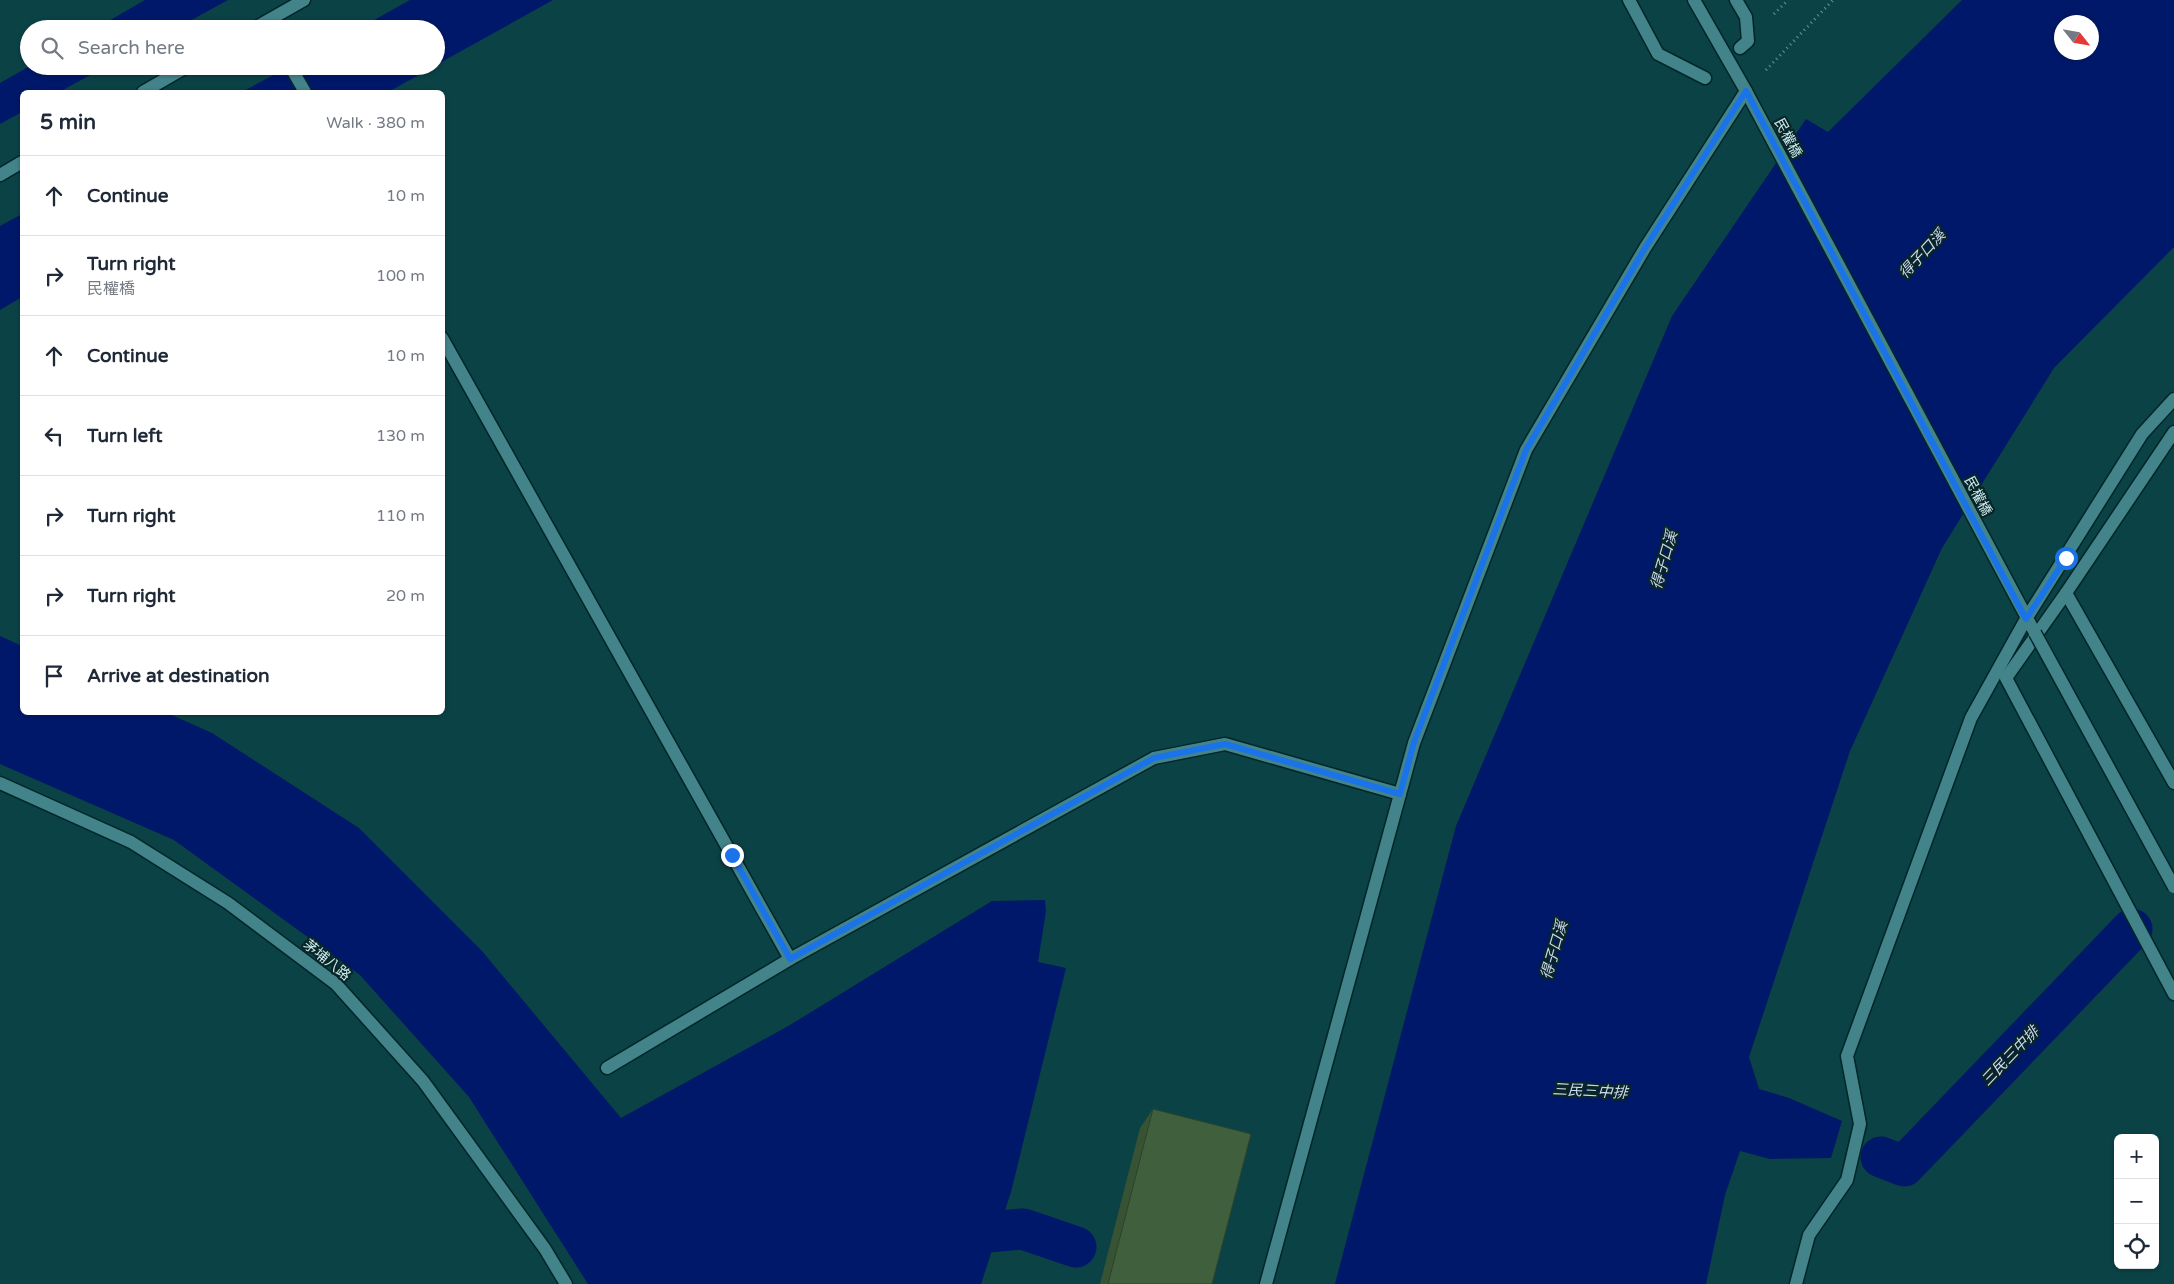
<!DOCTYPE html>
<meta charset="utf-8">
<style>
:root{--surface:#fff;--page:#f6f6f7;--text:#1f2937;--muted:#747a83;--line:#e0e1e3}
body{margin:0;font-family:"Varela Round","Noto Sans TC",sans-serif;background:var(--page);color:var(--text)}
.controls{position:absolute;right:15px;bottom:15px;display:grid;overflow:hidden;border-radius:8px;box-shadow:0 1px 4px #0004}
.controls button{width:45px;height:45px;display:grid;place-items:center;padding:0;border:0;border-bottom:1px solid var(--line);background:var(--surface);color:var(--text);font:25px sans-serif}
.compass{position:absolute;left:2054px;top:15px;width:45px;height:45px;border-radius:50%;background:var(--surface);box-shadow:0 1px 4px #0004;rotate:121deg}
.stop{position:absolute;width:15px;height:15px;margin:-11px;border:4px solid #1a73e8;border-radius:50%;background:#fff}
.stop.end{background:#1a73e8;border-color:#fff;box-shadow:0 1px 5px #0008}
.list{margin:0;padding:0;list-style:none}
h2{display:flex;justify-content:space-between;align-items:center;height:65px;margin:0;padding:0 20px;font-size:21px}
h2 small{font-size:16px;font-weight:400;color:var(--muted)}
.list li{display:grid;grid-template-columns:32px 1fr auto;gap:15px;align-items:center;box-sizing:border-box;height:80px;padding:0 20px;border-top:1px solid var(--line)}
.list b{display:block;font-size:19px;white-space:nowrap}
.list p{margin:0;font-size:16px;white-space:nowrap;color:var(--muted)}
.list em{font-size:16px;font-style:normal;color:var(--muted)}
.icon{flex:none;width:28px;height:28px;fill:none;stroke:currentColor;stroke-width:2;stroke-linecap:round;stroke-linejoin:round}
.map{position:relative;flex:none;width:2174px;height:1284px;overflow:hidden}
.search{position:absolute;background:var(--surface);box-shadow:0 1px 4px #0004;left:20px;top:20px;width:425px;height:55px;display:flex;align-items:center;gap:12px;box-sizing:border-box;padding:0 18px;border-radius:28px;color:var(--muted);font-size:19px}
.panel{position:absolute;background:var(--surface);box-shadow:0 1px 4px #0004;left:20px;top:90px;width:425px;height:625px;border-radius:8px}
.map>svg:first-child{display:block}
.water{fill:#001869;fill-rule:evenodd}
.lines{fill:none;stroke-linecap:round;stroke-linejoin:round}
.canal{stroke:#001869;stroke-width:41}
.service-casing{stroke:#022629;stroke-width:15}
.minor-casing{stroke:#022629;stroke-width:15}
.tertiary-casing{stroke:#022629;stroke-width:15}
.path{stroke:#6b969a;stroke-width:3;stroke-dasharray:1 4;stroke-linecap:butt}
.service{stroke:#43848a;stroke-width:12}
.minor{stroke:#43848a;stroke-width:12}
.tertiary{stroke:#43848a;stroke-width:12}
.minor-bridge-casing{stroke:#022629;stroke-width:15;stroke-linecap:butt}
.minor-bridge{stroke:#43848a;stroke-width:12}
.wall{fill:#375334}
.building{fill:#40603d;stroke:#2d432b}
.route{stroke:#1a73e8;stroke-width:6}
.labels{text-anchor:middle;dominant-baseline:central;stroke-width:4.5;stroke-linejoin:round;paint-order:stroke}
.street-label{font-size:14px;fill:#cbebee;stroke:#092528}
.water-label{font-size:15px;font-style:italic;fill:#ccd8ef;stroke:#092528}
</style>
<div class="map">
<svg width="2174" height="1284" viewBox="0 0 2174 1284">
<rect width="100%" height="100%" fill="#0b4246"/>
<!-- water -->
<g class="water">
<path d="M 145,0 L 228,0 L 175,29 L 95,29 Z"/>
<path d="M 410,0 L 553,0 L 436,65 L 436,29 L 358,29 Z"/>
<path d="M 1962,0 L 2174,0 L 2174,247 L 2054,368 L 1942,548 L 1850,751 L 1749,1057 L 1759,1089 L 1789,1098 L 1842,1121 L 1831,1158 L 1770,1159 L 1740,1151 L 1725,1195 L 1706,1284 L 1335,1284 L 1456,826 L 1672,316 L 1806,119 L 1828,132 ZM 2062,22 L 2092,22 L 2092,52 L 2062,52 Z"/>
<path d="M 30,66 L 107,66 L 59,92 L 22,92 L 22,112 L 0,124 L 0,83 Z"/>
<path d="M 290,66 L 435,66 L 388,92 L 242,92 Z"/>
<path d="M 22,214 L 22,297 L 0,310 L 0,226 Z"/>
<path d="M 0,636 L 22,646 L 22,712 L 167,713 L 212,733 L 359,828 L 482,951 L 621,1118 L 790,1025 L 992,901 L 1045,900 L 1046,911 L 1038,962 L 1066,968 L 1011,1192 L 981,1284 L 588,1284 L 469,1097 L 360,975 L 174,840 L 0,764 Z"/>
</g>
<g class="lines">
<!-- canal -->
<g class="canal">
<path d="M 1881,1157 L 1904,1166 L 2132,929"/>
<path d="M 941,1236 L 1023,1229 L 1076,1247"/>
</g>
<!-- service casing -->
<g class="service-casing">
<g id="service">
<path d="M 1629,0 L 1658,54 L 1705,78"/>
<path d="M 1736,0 L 1746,17 L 1748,41 L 1740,48"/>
<path d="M 290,66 L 305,92"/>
<path d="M 442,338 L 790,959 L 1154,758 L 1225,744 L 1400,794"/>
<path d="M 0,783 L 131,842 L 228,903 L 336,984 L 423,1081 L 545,1249 L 566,1284"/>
<path d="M 607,1068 L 790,959"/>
<path d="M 1266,1284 L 1414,743 L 1526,450 L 1645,248 L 1746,91"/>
<path d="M 1796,1284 L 1809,1235 L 1847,1180 L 1860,1124 L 1847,1056 L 1971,718 L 2026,619 L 2142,434 L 2174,399"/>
</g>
</g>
<!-- minor casing -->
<g class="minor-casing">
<g id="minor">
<path d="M 1694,0 L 1746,91 L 2035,633"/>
<path d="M 2174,432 L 2066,593 L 2006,678 L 2174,994"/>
<path d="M 2066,593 L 2174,783"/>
</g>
</g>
<!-- tertiary casing -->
<g class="tertiary-casing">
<g id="tertiary">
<path d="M 253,29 L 304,0"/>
<path d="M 143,92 L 188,66"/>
<path d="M 0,175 L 22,162"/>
</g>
</g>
<!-- path -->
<g class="path">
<path d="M 1774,14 L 1788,0"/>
<path d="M 1766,70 L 1833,0"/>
</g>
<!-- service -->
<use href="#service" class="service"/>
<!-- minor -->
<use href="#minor" class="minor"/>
<!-- tertiary -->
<use href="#tertiary" class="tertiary"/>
<!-- minor-bridge casing -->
<g class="minor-bridge-casing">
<path id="minor-bridge" d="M 2035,633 L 2174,887"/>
</g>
<!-- minor-bridge -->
<use href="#minor-bridge" class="minor-bridge"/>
</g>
<!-- wall -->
<path class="wall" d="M 1153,1109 L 1212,1284 L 1100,1284 L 1140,1128 Z"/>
<!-- building -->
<path class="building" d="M 1153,1109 L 1251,1134 L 1212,1284 L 1108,1284 Z"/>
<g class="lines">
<!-- route -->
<path class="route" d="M 732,855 L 790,959 L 1154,758 L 1225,744 L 1400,794 L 1414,742 L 1526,450 L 1645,248 L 1746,91 L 2026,619 L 2066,558"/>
</g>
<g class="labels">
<!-- street labels -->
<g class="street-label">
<text transform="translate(1788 138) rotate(62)">民權橋</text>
<text transform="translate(1978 496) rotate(62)">民權橋</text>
<text transform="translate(327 960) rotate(39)">茅埔八路</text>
</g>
<!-- water labels -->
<g class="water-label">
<text transform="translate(1922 254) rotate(-47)">得子口溪</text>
<text transform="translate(1664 560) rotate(-74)">得子口溪</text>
<text transform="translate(1554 950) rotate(-74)">得子口溪</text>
<text transform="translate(2010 1056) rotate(-46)">三民三中排</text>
<text transform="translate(1590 1091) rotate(3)">三民三中排</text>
</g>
</g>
</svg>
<div class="controls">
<button>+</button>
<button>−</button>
<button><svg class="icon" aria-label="locate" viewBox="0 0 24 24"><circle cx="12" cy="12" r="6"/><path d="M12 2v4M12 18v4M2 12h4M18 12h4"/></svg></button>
</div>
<svg class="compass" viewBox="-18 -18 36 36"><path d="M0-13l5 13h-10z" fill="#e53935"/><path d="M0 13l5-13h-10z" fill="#747a83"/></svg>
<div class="stop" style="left:2066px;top:558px"></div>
<div class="stop end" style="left:732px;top:855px"></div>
<div class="search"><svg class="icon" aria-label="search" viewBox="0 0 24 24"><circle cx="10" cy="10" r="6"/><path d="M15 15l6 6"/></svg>Search here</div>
<section class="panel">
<h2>5 min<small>Walk · 380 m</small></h2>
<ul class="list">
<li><svg class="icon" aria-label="ahead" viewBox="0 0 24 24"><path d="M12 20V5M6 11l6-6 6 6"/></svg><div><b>Continue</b></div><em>10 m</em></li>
<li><svg class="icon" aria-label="right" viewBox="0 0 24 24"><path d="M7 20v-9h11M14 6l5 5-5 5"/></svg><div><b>Turn right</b><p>民權橋</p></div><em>100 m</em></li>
<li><svg class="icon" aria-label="ahead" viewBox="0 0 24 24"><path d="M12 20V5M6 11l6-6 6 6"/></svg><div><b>Continue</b></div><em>10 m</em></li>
<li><svg class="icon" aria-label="left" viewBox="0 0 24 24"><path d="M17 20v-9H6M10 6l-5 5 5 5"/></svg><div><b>Turn left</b></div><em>130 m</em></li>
<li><svg class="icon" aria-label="right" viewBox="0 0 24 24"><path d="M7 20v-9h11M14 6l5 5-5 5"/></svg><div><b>Turn right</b></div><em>110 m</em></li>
<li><svg class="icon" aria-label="right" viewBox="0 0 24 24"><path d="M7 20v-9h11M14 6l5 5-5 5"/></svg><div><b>Turn right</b></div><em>20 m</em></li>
<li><svg class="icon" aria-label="arrive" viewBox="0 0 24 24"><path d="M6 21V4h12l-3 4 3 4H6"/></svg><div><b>Arrive at destination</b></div></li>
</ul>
</section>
</div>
